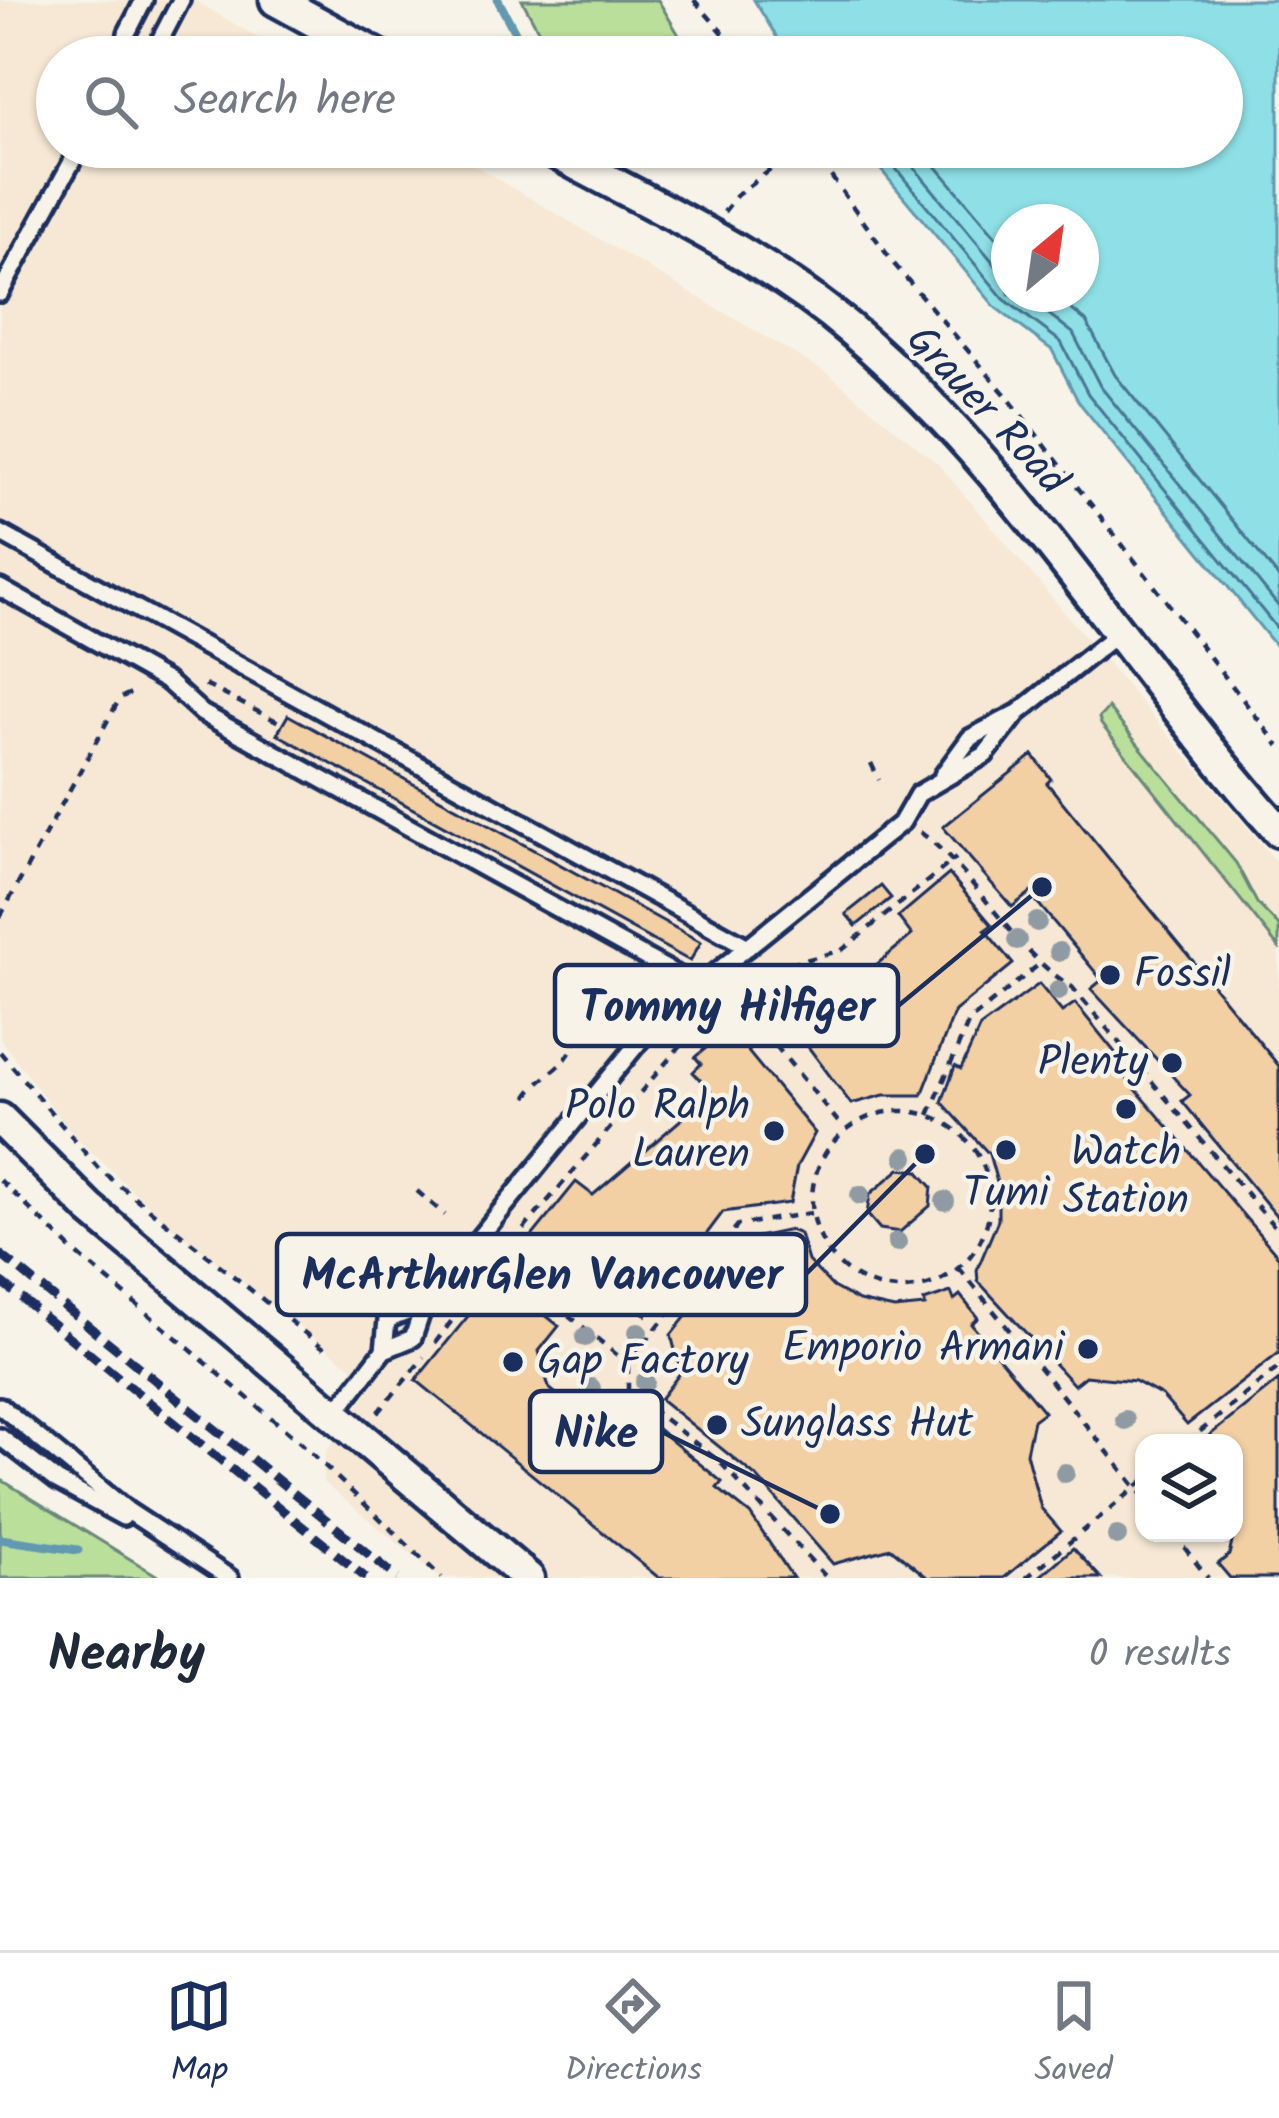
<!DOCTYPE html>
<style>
:root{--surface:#fff;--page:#f2f2f3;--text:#1f2937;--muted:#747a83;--line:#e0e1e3;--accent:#1b2f5e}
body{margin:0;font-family:Kalam,sans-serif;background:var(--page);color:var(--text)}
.controls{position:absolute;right:36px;bottom:36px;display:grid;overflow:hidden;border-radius:24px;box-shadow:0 3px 9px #0004}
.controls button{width:108px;height:108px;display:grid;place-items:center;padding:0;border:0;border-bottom:3px solid var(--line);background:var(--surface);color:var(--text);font:60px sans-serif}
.compass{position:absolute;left:991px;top:204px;width:108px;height:108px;border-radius:50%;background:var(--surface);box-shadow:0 3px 9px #0004;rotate:29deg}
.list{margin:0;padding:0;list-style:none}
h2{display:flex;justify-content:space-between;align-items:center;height:156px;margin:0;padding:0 48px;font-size:51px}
h2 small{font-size:39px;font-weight:400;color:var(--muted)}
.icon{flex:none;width:66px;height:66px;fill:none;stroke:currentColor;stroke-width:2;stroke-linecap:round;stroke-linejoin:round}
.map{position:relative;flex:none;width:1279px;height:1578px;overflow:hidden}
.search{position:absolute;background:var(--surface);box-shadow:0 3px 9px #0004;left:36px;right:36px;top:36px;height:132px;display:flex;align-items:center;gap:30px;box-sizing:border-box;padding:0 42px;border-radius:66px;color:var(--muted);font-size:45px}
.sheet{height:372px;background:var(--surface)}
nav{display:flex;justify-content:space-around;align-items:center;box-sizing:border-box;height:168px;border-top:3px solid var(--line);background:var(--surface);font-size:33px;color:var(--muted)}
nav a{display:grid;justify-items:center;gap:6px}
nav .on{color:var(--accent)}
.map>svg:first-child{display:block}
.built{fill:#f6e8d4;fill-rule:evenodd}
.green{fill:#b9df9b;stroke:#6a877c;stroke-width:3}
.water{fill:#8ee0e6;stroke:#6099b0;stroke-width:3;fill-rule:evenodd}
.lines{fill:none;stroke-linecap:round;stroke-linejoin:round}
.shore{stroke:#497694;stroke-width:3}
.stream{stroke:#6099b0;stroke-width:9}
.building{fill:#f3cfa4;stroke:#1b2f5e;stroke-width:3}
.lane-casing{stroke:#1b2f5e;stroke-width:24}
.street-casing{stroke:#1b2f5e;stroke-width:39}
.path{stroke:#1b2f5e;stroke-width:4.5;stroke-dasharray:9 9;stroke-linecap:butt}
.lane{stroke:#f7f3e8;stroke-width:15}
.street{stroke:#f7f3e8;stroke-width:30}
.rail{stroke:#1b2f5e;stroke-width:9;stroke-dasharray:18 9;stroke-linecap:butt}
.tree{fill:#909aa3}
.poi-dot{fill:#1b2f5e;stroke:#f7f3e8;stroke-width:4.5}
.labels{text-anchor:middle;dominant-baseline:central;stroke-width:9;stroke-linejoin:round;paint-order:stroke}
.street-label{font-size:42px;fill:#1b2f5e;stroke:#f7f3e8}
.poi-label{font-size:42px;fill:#1b2f5e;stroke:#f7f3e8;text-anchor:start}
.leader{fill:none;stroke:#1b2f5e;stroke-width:4.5}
.callout-dot{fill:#1b2f5e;stroke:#f7f3e8;stroke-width:4.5}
.callout{fill:#f7f3e8;stroke:#1b2f5e;stroke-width:4.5}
.callout-label{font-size:45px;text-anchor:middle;font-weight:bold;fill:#1b2f5e}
</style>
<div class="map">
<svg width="1279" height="1578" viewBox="0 0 1279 1578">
<rect width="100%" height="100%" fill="#f7f3e8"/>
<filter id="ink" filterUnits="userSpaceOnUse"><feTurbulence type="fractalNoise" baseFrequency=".00833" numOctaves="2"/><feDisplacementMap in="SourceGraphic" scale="24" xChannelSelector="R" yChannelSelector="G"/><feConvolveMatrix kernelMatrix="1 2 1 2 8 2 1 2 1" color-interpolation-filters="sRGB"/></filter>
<g filter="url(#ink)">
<!-- built -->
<path class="built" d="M 0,0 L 194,0 L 290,57 L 57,57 L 57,147 L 443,147 L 830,375 L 939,465 L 1279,865 L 1279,1578 L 440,1578 L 323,1482 L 325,1454 L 373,1384 L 172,1227 L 74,1136 L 0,1039 ZM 1144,1443 L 1234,1443 L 1234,1533 L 1144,1533 Z"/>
<!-- green -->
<g class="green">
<path d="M 522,0 L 658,0 L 692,57 L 553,57 Z"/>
<path d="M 1108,708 L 1236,863 L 1257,903 L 1279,926 L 1279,948 L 1101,724 L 1099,718 Z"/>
<path d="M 0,1479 L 161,1578 L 0,1578 Z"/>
</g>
<!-- water -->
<path class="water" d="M 754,0 L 1279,0 L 1279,650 L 1078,401 L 1052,350 L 996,308 L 862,147 L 1222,147 L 1222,57 L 789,57 ZM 1009,222 L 1081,222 L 1081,294 L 1009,294 Z"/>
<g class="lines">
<!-- shore -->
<g class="shore">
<path d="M 878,147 L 1004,299 L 1061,342 L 1088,394 L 1279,631"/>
<path d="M 897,147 L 1009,281"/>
<path d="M 920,147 L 1009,252"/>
<path d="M 1023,294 L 1073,333 L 1100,386 L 1279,607"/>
<path d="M 1052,294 L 1086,321 L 1115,375 L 1279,578"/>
</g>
<!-- stream -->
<g class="stream">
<path d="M 498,0 L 528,57"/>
<path d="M 0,1539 L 78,1550"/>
</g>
</g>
<!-- building -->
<g class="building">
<path d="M 288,715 L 701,942 L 690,961 L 277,734 Z"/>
<path d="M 1033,755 L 1051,779 L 1047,783 L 1279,1066 L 1279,1219 L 1182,1101 L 1190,1095 L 1091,989 L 1102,980 L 1037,902 L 1042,898 L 1035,889 L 1012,907 L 943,827 Z"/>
<path d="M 949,874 L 992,925 L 985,930 L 1013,964 L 955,1011 L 922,1095 L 884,1095 L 851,1104 L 785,1016 L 770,1023 L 766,1018 L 777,1001 L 770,994 L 780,986 L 775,981 L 783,974 L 788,981 L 810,972 L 833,1001 L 912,935 L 898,917 Z"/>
<path d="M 881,886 L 891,898 L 856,926 L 846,914 Z"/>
<path d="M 1039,984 L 1062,1012 L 1075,1003 L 1122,1061 L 1116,1066 L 1279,1257 L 1279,1353 L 1187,1425 L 1162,1396 L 1135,1381 L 1085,1376 L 1074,1385 L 978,1281 L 977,1270 L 998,1220 L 998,1186 L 989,1154 L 942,1102 L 955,1066 L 961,1069 L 980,1027 Z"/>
<path d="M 744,1030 L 753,1041 L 745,1048 L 815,1133 L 797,1166 L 790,1203 L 723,1212 L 646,1315 L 624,1297 L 585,1294 L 576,1305 L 516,1256 L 576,1182 L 593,1195 L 712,1093 L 693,1072 L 701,1064 L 695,1057 L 705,1049 L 700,1044 L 708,1038 L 713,1045 L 724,1036 L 728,1041 Z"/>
<path d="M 900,1169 L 918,1171 L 932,1187 L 930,1206 L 900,1232 L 880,1229 L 867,1214 L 870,1194 Z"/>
<path d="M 790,1230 L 800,1234 L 808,1261 L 833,1287 L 859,1301 L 894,1309 L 925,1306 L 924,1301 L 951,1292 L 954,1300 L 960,1295 L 978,1318 L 971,1324 L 1044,1412 L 1033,1420 L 1026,1453 L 1041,1508 L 1061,1531 L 1004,1578 L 928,1578 L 891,1548 L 833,1564 L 758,1478 L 660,1399 L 681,1372 L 671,1335 L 748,1239 Z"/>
<path d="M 499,1278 L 559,1326 L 539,1351 L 549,1388 L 596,1427 L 635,1428 L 644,1418 L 722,1482 L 717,1488 L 750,1514 L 793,1578 L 659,1578 L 416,1380 Z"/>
<path d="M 1279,1380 L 1279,1578 L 1230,1578 L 1218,1564 L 1229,1555 L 1236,1525 L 1234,1443 L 1201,1442 Z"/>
<path d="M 1073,1548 L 1101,1578 L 1038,1578 Z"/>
</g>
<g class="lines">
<!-- lane casing -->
<g class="lane-casing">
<g id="lane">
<path d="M 124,57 L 127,33 L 144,0"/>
<path d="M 141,57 L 157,46 L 181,0"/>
<path d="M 0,293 L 80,147"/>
<path d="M 0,533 L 748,947"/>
<path d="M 0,588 L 168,682 L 202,713 L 699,987"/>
<path d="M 943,775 L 970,738 L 1016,714"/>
<path d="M 384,1350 L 387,1320 L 424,1305"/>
<path d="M 0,1406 L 128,1511 L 230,1578"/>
<path d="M 336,1412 L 384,1350 L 413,1338 L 424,1305 L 656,1021 L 902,822 L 918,794 L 985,755 L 1018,713 L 1117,634"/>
<path d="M 0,1437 L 57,1481 L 123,1517"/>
</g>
</g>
<!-- street casing -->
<g class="street-casing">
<g id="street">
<path d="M 276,0 L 380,57"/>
<path d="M 545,147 C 647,203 762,254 851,330 C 1020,473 1132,667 1279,831"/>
<path d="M 0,1119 L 90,1209 L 528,1578"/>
</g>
</g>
<!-- path -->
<g class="path">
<path d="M 694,0 L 744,57"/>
<path d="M 810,147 L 894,264 L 1005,394 L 1279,746"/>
<path d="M 724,212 L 737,195 L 801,147"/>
<path d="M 205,685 L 283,724"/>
<path d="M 871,763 L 879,780"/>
<path d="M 920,832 C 980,877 1009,948 1072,987 L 1279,1232"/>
<path d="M 0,917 L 120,698 L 137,690"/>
<path d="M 730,990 L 844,1129"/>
<path d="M 0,1052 L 99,1169 L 330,1353"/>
<path d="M 527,1097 C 538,1079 556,1072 567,1057 C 577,1044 581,1027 591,1015 C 606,997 618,996 618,969"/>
<circle cx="901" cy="1200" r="89"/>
<path d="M 929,1115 L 969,1021 L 1037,966"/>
<path d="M 0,1180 L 71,1249 L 301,1443 L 442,1578"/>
<path d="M 417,1191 L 445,1215"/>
<path d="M 811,1213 L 738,1225 L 628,1364 L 628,1391 L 720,1462 L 827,1578"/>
<path d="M 499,1258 L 628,1364"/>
<path d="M 959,1268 L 1144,1497"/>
<path d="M 435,1343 L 499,1258 L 687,1038 L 783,966 L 842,950 L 956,858"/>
<path d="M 378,1413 L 424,1357"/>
<path d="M 1186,1443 L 1279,1367"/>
<path d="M 1173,1533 L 1208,1578"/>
<path d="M 1026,1578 L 1144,1481"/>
</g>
<!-- lane -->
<use href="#lane" class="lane"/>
<!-- street -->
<use href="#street" class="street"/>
<!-- rail -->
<g class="rail">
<path d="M 0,1254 L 398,1578"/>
<path d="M 0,1281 L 366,1578"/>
</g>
</g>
<!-- trees -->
<g class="tree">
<circle cx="1037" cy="922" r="10"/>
<circle cx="1017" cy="940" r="10"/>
<circle cx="1059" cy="952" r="10"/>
<circle cx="1058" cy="991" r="10"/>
<circle cx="905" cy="1157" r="10"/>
<circle cx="860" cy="1195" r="10"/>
<circle cx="945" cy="1201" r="10"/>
<circle cx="897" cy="1242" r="10"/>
<circle cx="638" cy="1332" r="10"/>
<circle cx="585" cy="1337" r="10"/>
<circle cx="645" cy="1382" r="10"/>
<circle cx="591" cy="1388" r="10"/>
<circle cx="1125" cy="1420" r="10"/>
<circle cx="1065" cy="1473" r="10"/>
<circle cx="1117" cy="1536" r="10"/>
</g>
</g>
<!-- markers -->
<g class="poi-dot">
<circle cx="1110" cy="975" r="12"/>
<circle cx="1172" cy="1063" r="12"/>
<circle cx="1126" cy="1109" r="12"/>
<circle cx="774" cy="1131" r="12"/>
<circle cx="1006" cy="1150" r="12"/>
<circle cx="1088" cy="1349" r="12"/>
<circle cx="513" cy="1362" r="12"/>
<circle cx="717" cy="1425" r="12"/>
</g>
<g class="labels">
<!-- street labels -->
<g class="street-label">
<text transform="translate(986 411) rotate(47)">Grauer Road</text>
</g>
<!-- poi labels -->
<g class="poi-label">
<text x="1134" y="975">Fossil</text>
<text x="1148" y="1063" text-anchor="end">Plenty</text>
<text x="750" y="1107" text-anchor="end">Polo Ralph<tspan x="750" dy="48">Lauren</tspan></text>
<text x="1126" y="1153" text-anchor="middle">Watch<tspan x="1126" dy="48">Station</tspan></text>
<text x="1006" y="1194" text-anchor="middle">Tumi</text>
<text x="1064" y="1349" text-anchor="end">Emporio Armani</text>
<text x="537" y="1362">Gap Factory</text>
<text x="741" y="1425">Sunglass Hut</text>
</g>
</g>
<!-- callouts -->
<path class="leader" d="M1042 887L898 1006M925 1154L806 1274M830 1514L662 1432"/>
<g class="callout-dot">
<circle cx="1042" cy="887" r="12"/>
<circle cx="925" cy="1154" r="12"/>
<circle cx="830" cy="1514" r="12"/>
</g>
<g class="callout">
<rect x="555" y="965" width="343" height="81" rx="12"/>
<rect x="277" y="1234" width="529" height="81" rx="12"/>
<rect x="530" y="1391" width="132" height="81" rx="12"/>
</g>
<g class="callout-label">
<text x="727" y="1022">Tommy Hilfiger</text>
<text x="542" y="1290">McArthurGlen Vancouver</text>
<text x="596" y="1448">Nike</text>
</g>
</svg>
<div class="controls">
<button><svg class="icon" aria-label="layers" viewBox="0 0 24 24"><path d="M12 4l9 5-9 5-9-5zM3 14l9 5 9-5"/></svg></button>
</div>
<svg class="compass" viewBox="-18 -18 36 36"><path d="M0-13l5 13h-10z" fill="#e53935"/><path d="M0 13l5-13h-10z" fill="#747a83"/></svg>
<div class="search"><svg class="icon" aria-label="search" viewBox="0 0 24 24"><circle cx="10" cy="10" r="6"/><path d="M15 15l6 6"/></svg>Search here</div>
</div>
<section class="sheet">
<h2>Nearby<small>0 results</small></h2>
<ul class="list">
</ul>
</section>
<nav>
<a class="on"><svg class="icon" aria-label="map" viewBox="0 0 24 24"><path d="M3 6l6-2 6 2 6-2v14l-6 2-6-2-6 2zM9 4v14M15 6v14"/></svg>Map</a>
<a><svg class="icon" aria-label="directions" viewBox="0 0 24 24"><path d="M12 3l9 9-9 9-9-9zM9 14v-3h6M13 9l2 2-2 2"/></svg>Directions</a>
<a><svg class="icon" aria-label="saved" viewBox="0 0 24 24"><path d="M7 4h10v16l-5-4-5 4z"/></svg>Saved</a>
</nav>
